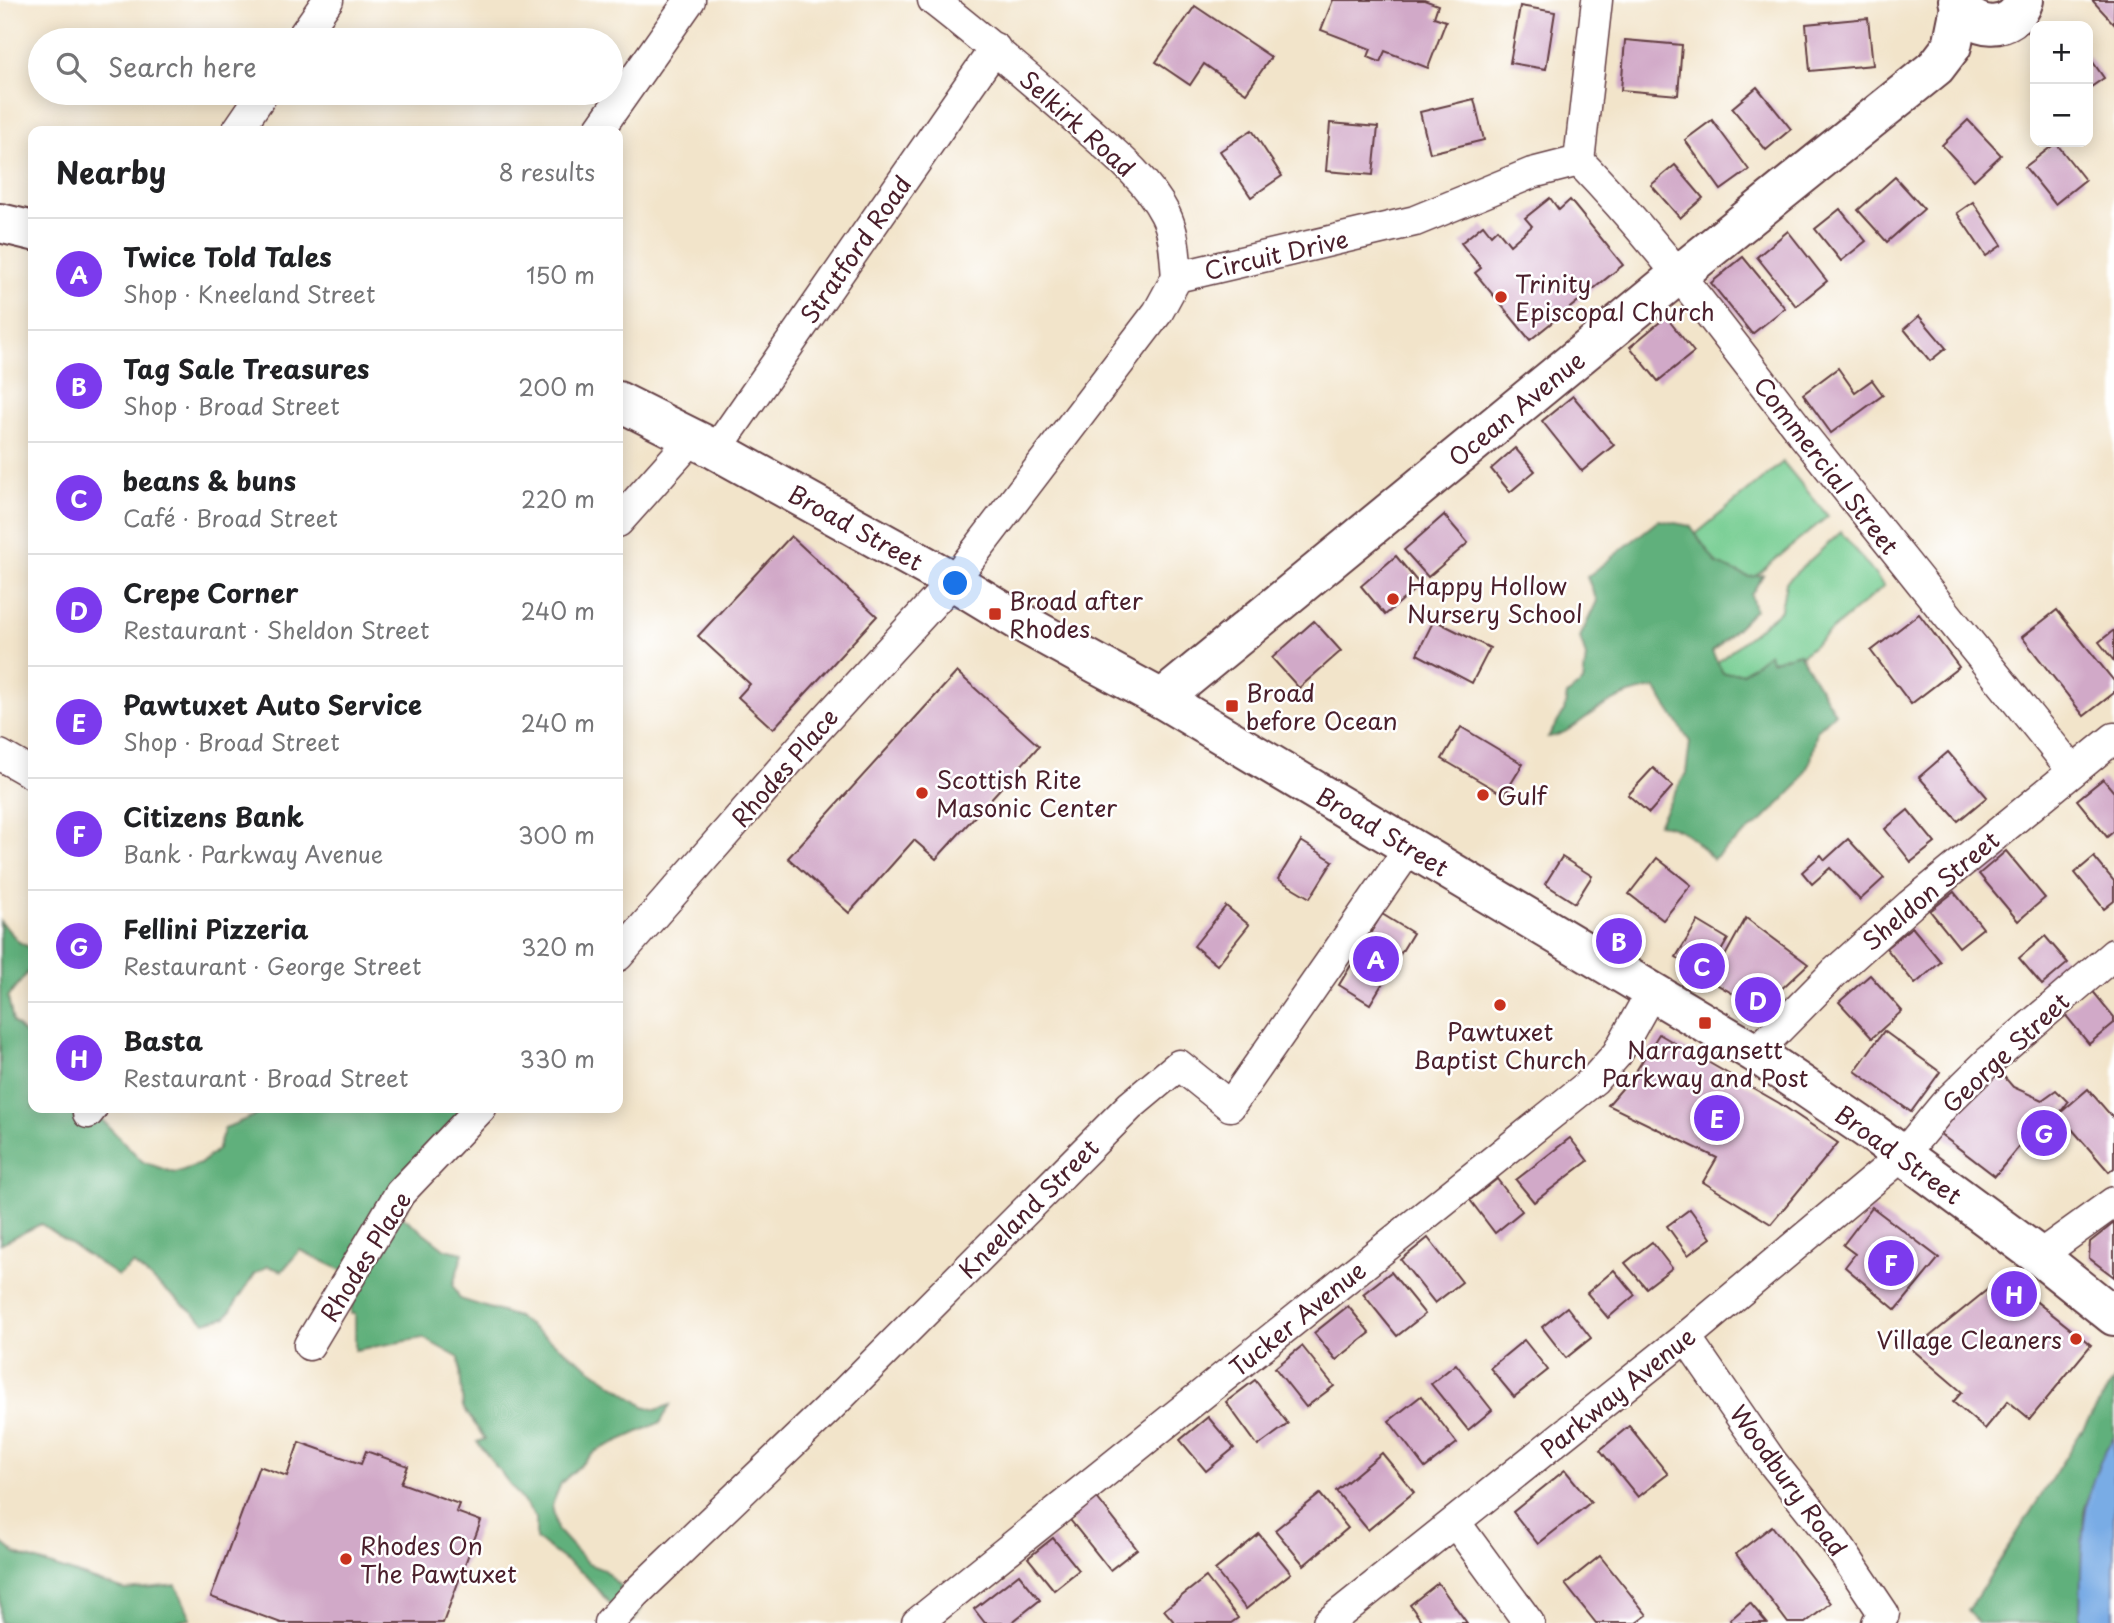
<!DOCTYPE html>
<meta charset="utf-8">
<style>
:root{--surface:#fff;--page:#f6f6f6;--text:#202124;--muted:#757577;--line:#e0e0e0;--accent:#7c3aed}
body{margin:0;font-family:"Playpen Sans",sans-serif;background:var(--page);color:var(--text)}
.controls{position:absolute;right:21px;top:21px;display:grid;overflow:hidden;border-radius:14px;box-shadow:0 4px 18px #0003}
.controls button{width:63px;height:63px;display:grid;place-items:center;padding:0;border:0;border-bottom:2px solid var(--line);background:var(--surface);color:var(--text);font:35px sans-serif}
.you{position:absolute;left:956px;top:584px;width:24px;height:24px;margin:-18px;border:5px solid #fff;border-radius:50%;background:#1a73e8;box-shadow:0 0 0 10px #1a73e833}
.badge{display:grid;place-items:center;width:46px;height:46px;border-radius:50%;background:var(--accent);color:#fff;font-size:23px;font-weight:700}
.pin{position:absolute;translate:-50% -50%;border:4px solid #fff;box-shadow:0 2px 7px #0006}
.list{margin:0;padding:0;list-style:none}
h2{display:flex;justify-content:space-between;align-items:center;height:91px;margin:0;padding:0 28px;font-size:30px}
h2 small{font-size:23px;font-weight:400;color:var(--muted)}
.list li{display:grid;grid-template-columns:46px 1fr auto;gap:21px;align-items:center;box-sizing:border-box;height:112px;padding:0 28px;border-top:2px solid var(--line)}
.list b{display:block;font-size:26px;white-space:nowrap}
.list p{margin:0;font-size:23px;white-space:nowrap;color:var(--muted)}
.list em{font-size:23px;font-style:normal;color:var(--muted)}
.icon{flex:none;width:38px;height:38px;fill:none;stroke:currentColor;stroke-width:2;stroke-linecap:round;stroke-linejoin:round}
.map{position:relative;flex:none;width:2114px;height:1623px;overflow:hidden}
.search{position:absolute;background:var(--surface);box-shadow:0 4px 18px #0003;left:28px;top:28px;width:595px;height:77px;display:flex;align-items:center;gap:18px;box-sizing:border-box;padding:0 24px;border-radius:38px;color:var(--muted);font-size:26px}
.panel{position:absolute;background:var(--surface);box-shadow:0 4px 18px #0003;left:28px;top:126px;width:595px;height:987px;border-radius:14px}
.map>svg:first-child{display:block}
.green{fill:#76cd92;stroke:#60765e;stroke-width:2}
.forest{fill:#60b07c;stroke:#556854;stroke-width:2}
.water{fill:#79ace5;stroke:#626688;stroke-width:2}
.building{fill:#d1a9c8}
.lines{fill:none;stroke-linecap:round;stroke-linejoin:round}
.street-casing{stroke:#633d43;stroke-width:33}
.secondary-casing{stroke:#633d43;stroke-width:42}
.street{stroke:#fff;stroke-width:30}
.secondary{stroke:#fff;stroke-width:38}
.poi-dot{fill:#c8321e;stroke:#fff;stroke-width:2.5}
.labels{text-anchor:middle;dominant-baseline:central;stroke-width:5;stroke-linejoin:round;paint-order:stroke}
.street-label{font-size:24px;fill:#4a1f2b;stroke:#fff}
.poi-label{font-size:24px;fill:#4a1f2b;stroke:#fff;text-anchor:start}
</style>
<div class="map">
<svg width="2114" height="1623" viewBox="0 0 2114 1623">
<rect width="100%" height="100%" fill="#fff"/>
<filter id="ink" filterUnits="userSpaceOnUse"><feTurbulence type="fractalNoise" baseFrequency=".0143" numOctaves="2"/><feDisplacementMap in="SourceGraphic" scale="14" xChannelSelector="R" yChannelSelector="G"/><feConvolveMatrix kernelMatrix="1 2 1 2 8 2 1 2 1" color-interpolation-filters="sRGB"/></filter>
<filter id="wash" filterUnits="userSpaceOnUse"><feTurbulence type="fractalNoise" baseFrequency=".00686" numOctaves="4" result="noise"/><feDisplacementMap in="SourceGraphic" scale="28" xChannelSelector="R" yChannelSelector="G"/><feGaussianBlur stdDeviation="1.57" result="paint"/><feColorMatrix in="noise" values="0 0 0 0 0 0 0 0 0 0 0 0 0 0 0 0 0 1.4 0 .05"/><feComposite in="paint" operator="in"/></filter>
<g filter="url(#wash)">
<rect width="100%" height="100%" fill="#f2e4ca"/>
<!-- green -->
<g class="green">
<path d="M 1783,462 L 1828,516 L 1735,593 L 1690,539 Z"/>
<path d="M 1841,532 L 1884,586 L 1733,713 L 1702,675 L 1781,610 L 1786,582 Z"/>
</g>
<!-- forest -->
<g class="forest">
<path d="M 1659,520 L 1690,526 L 1717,564 L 1749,577 L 1763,575 L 1751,595 L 1755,610 L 1712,652 L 1723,673 L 1743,673 L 1769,653 L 1771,661 L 1799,653 L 1835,713 L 1817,730 L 1811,760 L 1799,784 L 1763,820 L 1713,859 C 1697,842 1683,826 1658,824 L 1686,773 L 1690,742 L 1655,688 C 1636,690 1619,697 1602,707 C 1584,716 1569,735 1548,737 L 1564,712 L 1567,695 L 1583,682 L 1586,657 L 1580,637 L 1597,601 L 1587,577 Z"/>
<path d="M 0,921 L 19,942 L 33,949 L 33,966 L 8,997 L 13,1022 L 33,1042 L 33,1108 L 104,1108 L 102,1120 L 143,1162 L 175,1173 L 200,1164 L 217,1150 L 225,1128 L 256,1115 L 263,1108 L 484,1108 L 430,1170 L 402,1216 L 445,1249 L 463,1253 L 453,1285 L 460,1299 L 517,1317 L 644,1406 L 656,1410 L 670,1405 L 661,1422 L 596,1451 L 561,1483 L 552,1505 L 557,1530 L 588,1564 L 604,1570 L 642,1608 L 634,1621 L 627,1623 L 585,1575 L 536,1539 L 536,1518 L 477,1442 L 485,1439 L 463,1407 L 459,1358 L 423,1338 L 355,1350 L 355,1314 L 351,1314 L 354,1276 L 300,1250 L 282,1271 L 268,1266 L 255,1274 L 226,1317 L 205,1322 L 133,1264 L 118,1276 L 41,1224 L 0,1244 Z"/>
<path d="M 2114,1380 L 2114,1438 L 2106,1449 L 2084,1511 L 2080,1623 L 1979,1623 L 1968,1611 Z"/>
<path d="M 0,1541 L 16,1554 L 125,1590 L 176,1585 L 191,1618 L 173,1623 L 0,1623 Z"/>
</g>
<!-- water -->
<path class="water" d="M 2114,1438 L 2114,1623 L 2080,1623 C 2082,1562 2076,1490 2114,1438 Z"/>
<g id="blocks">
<!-- building -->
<g class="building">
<path d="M 1333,0 L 1424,0 L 1438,5 L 1434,17 L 1446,21 L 1428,68 L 1385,51 L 1380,62 L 1368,57 L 1371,49 L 1321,30 Z"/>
<path d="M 2092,0 L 2114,0 L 2114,24 Z"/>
<path d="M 1195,6 L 1271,57 L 1246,93 L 1204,64 L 1190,85 L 1156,62 Z"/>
<path d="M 1520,6 L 1555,12 L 1546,69 L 1510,63 Z"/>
<path d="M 1868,18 L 1873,65 L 1810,71 L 1806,24 Z"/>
<path d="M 1625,40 L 1682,45 L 1678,95 L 1621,90 Z"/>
<path d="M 2088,55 L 2104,78 L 2088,89 Z"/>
<path d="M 1757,87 L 1791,129 L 1766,150 L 1732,108 Z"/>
<path d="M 1474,99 L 1484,140 L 1430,153 L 1420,112 Z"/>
<path d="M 1712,120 L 1749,170 L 1721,190 L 1685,140 Z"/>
<path d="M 1968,120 L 2001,155 L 1974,180 L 1942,145 Z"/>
<path d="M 1330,123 L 1378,127 L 1373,175 L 1326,171 Z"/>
<path d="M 1252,130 L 1282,176 L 1251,197 L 1220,151 Z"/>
<path d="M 2056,143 L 2085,180 L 2055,204 L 2025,167 Z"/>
<path d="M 1675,165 L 1703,198 L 1680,218 L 1651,185 Z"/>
<path d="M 1895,177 L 1924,209 L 1887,242 L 1858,210 Z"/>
<path d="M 1550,198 L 1559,210 L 1570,200 L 1623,265 L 1530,340 L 1475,273 L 1481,268 L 1461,243 L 1483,225 L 1491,235 L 1497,229 L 1510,245 L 1532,226 L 1525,218 Z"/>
<path d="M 1973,202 L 2002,245 L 1986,256 L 1957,213 Z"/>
<path d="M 1840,209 L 1866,241 L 1841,261 L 1815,229 Z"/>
<path d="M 1788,231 L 1827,281 L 1796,306 L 1757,257 Z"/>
<path d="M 1743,257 L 1785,308 L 1752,334 L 1711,283 Z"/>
<path d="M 1919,316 L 1946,348 L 1930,361 L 1904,329 Z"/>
<path d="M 1666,317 L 1694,352 L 1658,381 L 1630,347 Z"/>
<path d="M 1838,368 L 1855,392 L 1872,380 L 1883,395 L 1831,433 L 1803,394 Z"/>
<path d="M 1573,396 L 1614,445 L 1582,471 L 1542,421 Z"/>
<path d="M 1515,448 L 1535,471 L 1510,492 L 1491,469 Z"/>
<path d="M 1444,515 L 1468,543 L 1428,577 L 1404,550 Z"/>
<path d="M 791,536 L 877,616 L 773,729 L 738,697 L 750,684 L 698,636 Z"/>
<path d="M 1396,556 L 1420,585 L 1385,615 L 1361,586 Z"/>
<path d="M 2057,610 L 2114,681 L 2114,693 L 2084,716 L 2022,637 Z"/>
<path d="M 1919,614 L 1959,667 L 1911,704 L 1871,651 Z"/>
<path d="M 1434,620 L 1490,648 L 1472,683 L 1417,654 Z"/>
<path d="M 1314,621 L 1341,651 L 1299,688 L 1272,658 Z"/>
<path d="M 2114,630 L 2114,661 L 2099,642 Z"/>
<path d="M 957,672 L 1039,746 L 936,859 L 914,840 L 849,913 L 788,858 Z"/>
<path d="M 1461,727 L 1523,764 L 1504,795 L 1442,759 Z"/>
<path d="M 1948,752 L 1987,797 L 1958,821 L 1919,777 Z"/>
<path d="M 1653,768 L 1673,786 L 1649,813 L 1628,795 Z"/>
<path d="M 2103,779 L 2114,792 L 2114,831 L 2107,837 L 2077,800 Z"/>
<path d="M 1908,810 L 1935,843 L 1911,862 L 1885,829 Z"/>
<path d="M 1848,839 L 1884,878 L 1860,900 L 1830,868 L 1812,884 L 1802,872 L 1821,855 L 1825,860 Z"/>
<path d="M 1301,841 L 1333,861 L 1310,898 L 1278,879 Z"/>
<path d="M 2006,851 L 2045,898 L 2018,921 L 1979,874 Z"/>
<path d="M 1562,857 L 1592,876 L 1575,903 L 1545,884 Z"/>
<path d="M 2094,857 L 2114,881 L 2114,901 L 2104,909 L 2075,873 Z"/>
<path d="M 1657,858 L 1691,885 L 1663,920 L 1629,894 Z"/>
<path d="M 1954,892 L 1983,928 L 1959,947 L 1930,911 Z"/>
<path d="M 1226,906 L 1249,925 L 1217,965 L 1194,946 Z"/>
<path d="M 1382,914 L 1413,933 L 1370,1004 L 1339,985 Z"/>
<path d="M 1746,918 L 1808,964 L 1760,1009 L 1711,981 Z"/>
<path d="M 1698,921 L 1728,939 L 1707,975 L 1676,957 Z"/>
<path d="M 1912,927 L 1941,962 L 1915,984 L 1886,948 Z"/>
<path d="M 2045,936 L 2068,963 L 2042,985 L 2019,958 Z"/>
<path d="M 1870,975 L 1902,1011 L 1872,1038 L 1839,1002 Z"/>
<path d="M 2091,989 L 2114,1017 L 2114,1023 L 2089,1044 L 2063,1012 Z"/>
<path d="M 1884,1031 L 1940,1072 L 1911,1112 L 1855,1071 Z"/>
<path d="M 1659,1034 L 1779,1103 L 1838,1143 L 1771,1224 L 1703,1182 L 1717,1158 L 1608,1105 L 1633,1076 Z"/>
<path d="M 1994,1065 L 2013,1087 L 2042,1100 L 2056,1090 L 2068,1102 L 2059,1114 L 2088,1089 L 2114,1119 L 2114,1168 L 2109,1172 L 2065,1121 L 2029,1150 L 2022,1143 L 1995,1176 L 1939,1133 Z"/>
<path d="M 1570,1138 L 1588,1161 L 1534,1202 L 1516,1180 Z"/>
<path d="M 1497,1179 L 1522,1211 L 1495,1233 L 1470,1200 Z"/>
<path d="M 1872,1207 L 1939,1258 L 1896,1310 L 1845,1267 L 1855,1254 L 1843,1245 Z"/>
<path d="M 1690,1209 L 1711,1238 L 1688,1255 L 1667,1226 Z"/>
<path d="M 2114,1223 L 2114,1277 L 2089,1258 L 2090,1242 Z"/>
<path d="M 1428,1238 L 1462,1282 L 1435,1303 L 1401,1260 Z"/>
<path d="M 1652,1242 L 1672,1268 L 1646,1288 L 1625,1263 Z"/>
<path d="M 1614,1270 L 1635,1295 L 1608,1318 L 1587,1293 Z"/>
<path d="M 1391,1272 L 1425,1314 L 1397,1336 L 1363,1294 Z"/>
<path d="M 2004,1276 L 2091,1345 L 2030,1419 L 2008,1401 L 1985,1429 L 1953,1402 L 1962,1392 L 1913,1350 Z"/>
<path d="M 1348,1306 L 1370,1333 L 1336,1360 L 1314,1333 Z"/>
<path d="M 1567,1307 L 1591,1338 L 1566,1358 L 1542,1327 Z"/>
<path d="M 1524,1340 L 1548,1370 L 1514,1397 L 1490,1368 Z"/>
<path d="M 1302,1346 L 1334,1386 L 1306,1407 L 1275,1368 Z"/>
<path d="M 1456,1364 L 1492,1410 L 1468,1430 L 1431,1384 Z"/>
<path d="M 1255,1380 L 1288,1424 L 1258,1446 L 1226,1402 Z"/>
<path d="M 1421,1396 L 1457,1443 L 1425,1468 L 1389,1421 Z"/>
<path d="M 1208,1417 L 1234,1448 L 1206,1471 L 1180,1440 Z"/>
<path d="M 1629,1426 L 1668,1474 L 1638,1497 L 1600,1450 Z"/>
<path d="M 299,1442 L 361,1464 L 366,1451 L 408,1466 L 401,1483 L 459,1504 L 456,1512 L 481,1521 L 443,1623 L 281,1623 L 211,1597 L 259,1466 L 287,1476 Z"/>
<path d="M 1382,1453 L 1414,1492 L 1368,1530 L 1336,1491 Z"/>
<path d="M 1565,1470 L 1591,1502 L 1538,1544 L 1513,1512 Z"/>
<path d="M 1094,1494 L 1137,1549 L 1110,1570 L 1067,1516 Z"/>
<path d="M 1320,1494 L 1348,1528 L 1304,1565 L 1275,1530 Z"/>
<path d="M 1772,1526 L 1831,1603 L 1805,1623 L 1788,1623 L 1736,1554 Z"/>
<path d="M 1259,1534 L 1291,1573 L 1246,1609 L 1215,1570 Z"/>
<path d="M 1053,1538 L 1079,1570 L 1054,1590 L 1028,1558 Z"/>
<path d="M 1600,1556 L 1647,1615 L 1636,1623 L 1596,1623 L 1565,1584 Z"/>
<path d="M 1019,1574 L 1040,1600 L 1011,1623 L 985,1623 L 974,1609 Z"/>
<path d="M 1206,1577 L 1238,1618 L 1231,1623 L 1175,1623 L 1164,1610 Z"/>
<path d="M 1438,1583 L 1467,1623 L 1423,1623 L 1410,1605 Z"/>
<path d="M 1750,1603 L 1767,1623 L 1733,1623 L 1730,1620 Z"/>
</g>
</g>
</g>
<g filter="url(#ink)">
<use href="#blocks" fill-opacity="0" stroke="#633d43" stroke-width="2"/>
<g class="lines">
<!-- street casing -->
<g class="street-casing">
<g id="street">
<path d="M 933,0 C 983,39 1030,79 1077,120 C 1108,148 1146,177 1165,214 C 1175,233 1175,257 1177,277"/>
<path d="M 300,40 L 328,0"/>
<path d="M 237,131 L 263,93"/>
<path d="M 598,131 L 690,0"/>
<path d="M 1579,161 C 1661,246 1731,342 1804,436 C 1893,548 1983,660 2073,771"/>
<path d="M 716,450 L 995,48"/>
<path d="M 618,522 L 693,438"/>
<path d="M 0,755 L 33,774"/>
<path d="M 618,956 L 816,730 L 953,581 L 1158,312 L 1177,277 L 1415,221 L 1532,173 L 1579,161 L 1597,0"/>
<path d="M 1755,1053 L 1834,973 L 1910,905 L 2114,738"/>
<path d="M 88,1113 L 92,1108"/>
<path d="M 2039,1256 L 2114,1202"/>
<path d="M 1686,1337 L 1772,1462 L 1835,1541 L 1884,1614 L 1877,1623"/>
<path d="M 309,1345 L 400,1193 L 481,1108"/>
<path d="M 1455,1522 L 1529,1623"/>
<path d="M 609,1623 L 636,1593 L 827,1410 L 1130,1106 L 1179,1065 L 1230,1106 L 1411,846"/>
<path d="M 917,1623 L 1594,1080 L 1617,1054 L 1652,991"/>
<path d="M 1328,1623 L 1686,1337 L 1902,1156 L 1944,1105 L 1988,1062 L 2114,954"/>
</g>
</g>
<!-- secondary casing -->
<g class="secondary-casing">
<g id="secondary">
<path d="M 1958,0 C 1969,32 2014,34 2024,0"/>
<path d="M 0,223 L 33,231"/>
<path d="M 618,401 L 716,450 L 953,581 L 1019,621 L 1097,664 L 1162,699 L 1755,1053 L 1874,1134 L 2039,1256 L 2114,1316"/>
<path d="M 1162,699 L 1678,275 L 1936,67 L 1952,46 L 1960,7"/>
</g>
</g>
<!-- street -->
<use href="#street" class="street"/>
<!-- secondary -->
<use href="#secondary" class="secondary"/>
</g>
</g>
<!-- markers -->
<g class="poi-dot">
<circle cx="1501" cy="297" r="7"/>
<circle cx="1393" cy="599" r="7"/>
<rect x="988" y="607" width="14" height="14" rx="3.5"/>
<rect x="1225" y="699" width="14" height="14" rx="3.5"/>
<circle cx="922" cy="793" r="7"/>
<circle cx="1483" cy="795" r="7"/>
<circle cx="1500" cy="1005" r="7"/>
<rect x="1698" y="1016" width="14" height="14" rx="3.5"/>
<circle cx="2076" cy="1339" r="7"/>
<circle cx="346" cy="1559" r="7"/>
</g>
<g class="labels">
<!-- street labels -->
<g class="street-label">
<text transform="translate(1078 123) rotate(42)">Selkirk Road</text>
<text transform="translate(855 249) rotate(-55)">Stratford Road</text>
<text transform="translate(1276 254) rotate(-13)">Circuit Drive</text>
<text transform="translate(1516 408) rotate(-39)">Ocean Avenue</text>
<text transform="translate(1827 465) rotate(52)">Commercial Street</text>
<text transform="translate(856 527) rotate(29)">Broad Street</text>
<text transform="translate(784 767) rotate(-49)">Rhodes Place</text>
<text transform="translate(1383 831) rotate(31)">Broad Street</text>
<text transform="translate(1930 890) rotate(-40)">Sheldon Street</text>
<text transform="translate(2005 1052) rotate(-43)">George Street</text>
<text transform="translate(1899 1154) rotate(36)">Broad Street</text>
<text transform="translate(1028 1208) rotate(-45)">Kneeland Street</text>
<text transform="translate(365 1256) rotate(-58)">Rhodes Place</text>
<text transform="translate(1297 1318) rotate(-39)">Tucker Avenue</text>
<text transform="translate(1617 1392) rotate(-39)">Parkway Avenue</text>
<text transform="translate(1789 1480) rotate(54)">Woodbury Road</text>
</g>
<!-- poi labels -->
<g class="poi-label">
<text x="1515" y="283">Trinity<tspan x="1515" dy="28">Episcopal Church</tspan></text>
<text x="1407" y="585">Happy Hollow<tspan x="1407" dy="28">Nursery School</tspan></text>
<text x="1009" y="600">Broad after<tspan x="1009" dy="28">Rhodes</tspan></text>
<text x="1246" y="692">Broad<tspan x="1246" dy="28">before Ocean</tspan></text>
<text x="936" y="779">Scottish Rite<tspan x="936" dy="28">Masonic Center</tspan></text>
<text x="1497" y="795">Gulf</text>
<text x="1500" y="1031" text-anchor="middle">Pawtuxet<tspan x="1500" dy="28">Baptist Church</tspan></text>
<text x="1705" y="1049" text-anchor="middle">Narragansett<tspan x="1705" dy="28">Parkway and Post</tspan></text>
<text x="2062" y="1339" text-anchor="end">Village Cleaners</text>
<text x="360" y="1545">Rhodes On<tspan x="360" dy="28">The Pawtuxet</tspan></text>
</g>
</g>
</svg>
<div class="controls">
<button>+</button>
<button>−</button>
</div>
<div class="you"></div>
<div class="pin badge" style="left:1376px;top:959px">A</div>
<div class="pin badge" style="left:1619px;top:941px">B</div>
<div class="pin badge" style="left:1702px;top:966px">C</div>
<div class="pin badge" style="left:1758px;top:1000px">D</div>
<div class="pin badge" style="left:1717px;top:1118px">E</div>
<div class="pin badge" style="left:1891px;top:1263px">F</div>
<div class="pin badge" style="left:2044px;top:1133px">G</div>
<div class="pin badge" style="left:2014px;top:1294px">H</div>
<div class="search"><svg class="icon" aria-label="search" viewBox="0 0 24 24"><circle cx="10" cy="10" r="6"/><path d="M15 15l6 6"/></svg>Search here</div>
<section class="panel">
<h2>Nearby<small>8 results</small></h2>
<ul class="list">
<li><span class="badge">A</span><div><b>Twice Told Tales</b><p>Shop · Kneeland Street</p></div><em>150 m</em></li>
<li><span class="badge">B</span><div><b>Tag Sale Treasures</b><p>Shop · Broad Street</p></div><em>200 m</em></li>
<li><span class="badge">C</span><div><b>beans &amp; buns</b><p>Café · Broad Street</p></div><em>220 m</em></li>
<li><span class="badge">D</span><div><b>Crepe Corner</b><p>Restaurant · Sheldon Street</p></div><em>240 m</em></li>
<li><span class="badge">E</span><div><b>Pawtuxet Auto Service</b><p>Shop · Broad Street</p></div><em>240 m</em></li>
<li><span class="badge">F</span><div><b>Citizens Bank</b><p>Bank · Parkway Avenue</p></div><em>300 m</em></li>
<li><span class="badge">G</span><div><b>Fellini Pizzeria</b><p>Restaurant · George Street</p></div><em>320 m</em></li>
<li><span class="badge">H</span><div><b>Basta</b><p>Restaurant · Broad Street</p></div><em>330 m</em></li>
</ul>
</section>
</div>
